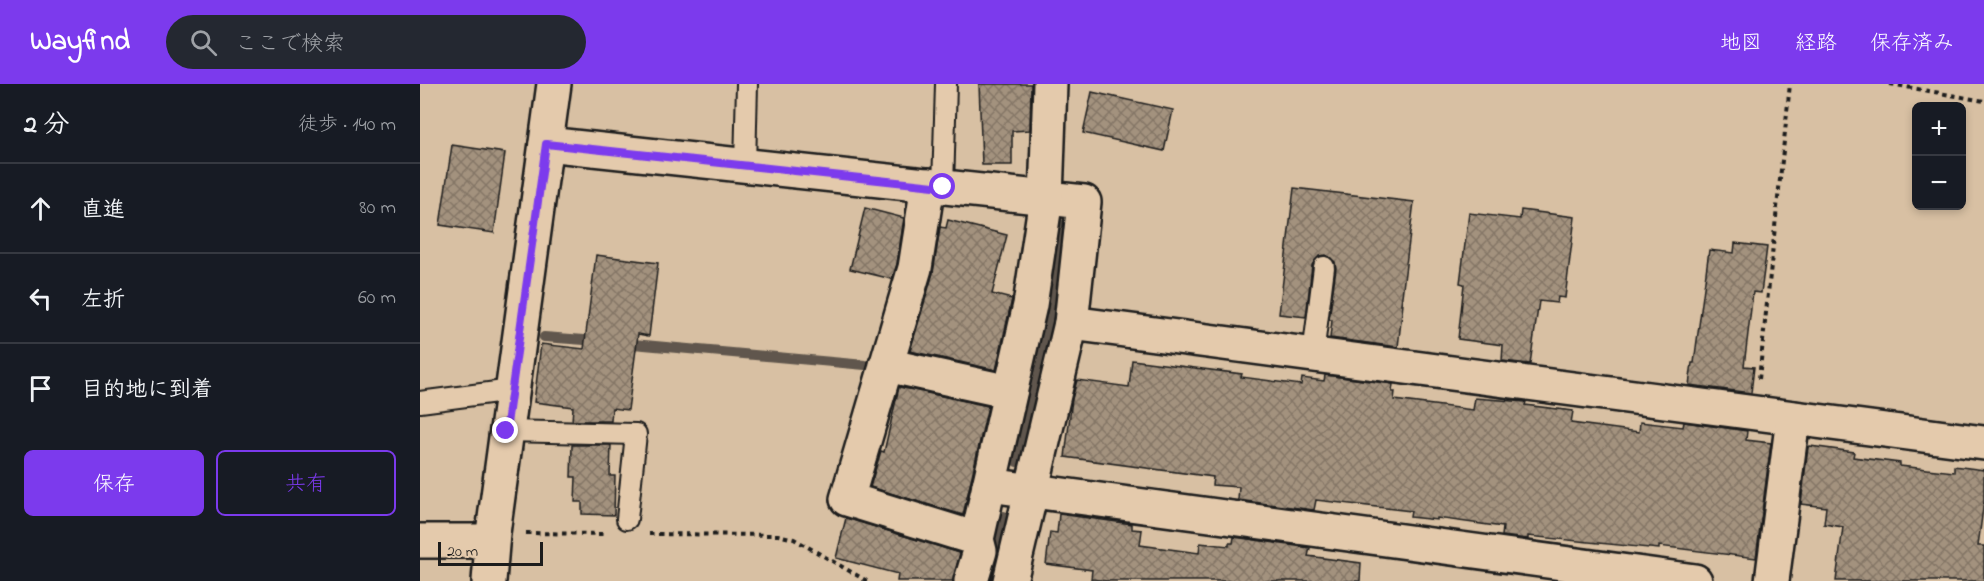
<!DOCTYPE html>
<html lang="ja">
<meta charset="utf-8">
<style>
:root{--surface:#171b24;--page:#242831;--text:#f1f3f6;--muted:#9ea1a6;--line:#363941;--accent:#7c3aed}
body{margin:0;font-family:"Indie Flower","Klee One",sans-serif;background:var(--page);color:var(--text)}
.controls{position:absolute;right:18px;top:18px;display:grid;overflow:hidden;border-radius:9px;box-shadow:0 3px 9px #0003}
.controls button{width:54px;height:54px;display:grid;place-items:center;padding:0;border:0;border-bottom:2px solid var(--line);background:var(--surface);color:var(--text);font:30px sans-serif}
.scale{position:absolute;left:18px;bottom:15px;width:105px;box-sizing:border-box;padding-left:6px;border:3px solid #1c1c1c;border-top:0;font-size:16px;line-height:21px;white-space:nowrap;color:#1c1c1c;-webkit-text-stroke:4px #e4caac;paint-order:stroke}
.stop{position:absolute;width:18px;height:18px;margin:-14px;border:4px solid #7c3aed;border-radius:50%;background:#fff}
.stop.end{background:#7c3aed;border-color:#fff;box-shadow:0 2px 6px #0008}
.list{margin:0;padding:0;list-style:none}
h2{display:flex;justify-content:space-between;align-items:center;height:78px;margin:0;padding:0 24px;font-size:26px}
h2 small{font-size:20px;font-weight:400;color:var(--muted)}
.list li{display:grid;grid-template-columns:39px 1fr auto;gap:18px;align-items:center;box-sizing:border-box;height:90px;padding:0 24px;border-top:2px solid var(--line)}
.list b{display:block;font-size:22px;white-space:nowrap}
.list em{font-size:20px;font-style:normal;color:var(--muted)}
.actions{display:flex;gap:12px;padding:18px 24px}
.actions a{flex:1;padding:14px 0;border:2px solid var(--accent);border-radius:9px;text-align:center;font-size:21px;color:var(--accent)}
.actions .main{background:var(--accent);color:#fff}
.icon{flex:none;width:33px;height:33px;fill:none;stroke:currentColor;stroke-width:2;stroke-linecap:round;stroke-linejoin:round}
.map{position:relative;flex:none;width:1564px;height:497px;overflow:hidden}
header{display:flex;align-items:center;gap:36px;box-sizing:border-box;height:84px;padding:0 30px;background:var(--accent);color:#fff}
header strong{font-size:28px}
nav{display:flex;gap:33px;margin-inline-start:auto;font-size:21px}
.search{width:420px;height:54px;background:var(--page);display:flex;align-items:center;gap:15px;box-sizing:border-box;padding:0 21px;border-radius:33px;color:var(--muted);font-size:22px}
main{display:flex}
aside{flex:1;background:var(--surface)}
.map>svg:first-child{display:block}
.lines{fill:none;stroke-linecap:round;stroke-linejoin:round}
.stream{stroke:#60574d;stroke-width:10}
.building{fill:url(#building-cross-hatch);stroke:#1c1c1c;stroke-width:1.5}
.lane-casing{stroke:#1c1c1c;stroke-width:24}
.street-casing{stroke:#1c1c1c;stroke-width:38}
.secondary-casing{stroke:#1c1c1c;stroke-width:38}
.path{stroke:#1c1c1c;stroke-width:4;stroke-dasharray:4.5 4.5;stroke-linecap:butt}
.lane{stroke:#e4caac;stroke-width:20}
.street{stroke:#e4caac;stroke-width:33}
.secondary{stroke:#e4caac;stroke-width:33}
.route{stroke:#7c3aed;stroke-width:8}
</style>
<header>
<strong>Wayfind</strong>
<div class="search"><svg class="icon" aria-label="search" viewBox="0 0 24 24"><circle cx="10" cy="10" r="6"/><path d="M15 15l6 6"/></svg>ここで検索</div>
<nav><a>地図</a><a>経路</a><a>保存済み</a></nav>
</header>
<main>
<aside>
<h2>2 分<small>徒歩 · 140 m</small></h2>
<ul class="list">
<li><svg class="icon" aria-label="ahead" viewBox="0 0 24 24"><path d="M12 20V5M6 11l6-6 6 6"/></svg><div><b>直進</b></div><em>80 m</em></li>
<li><svg class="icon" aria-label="left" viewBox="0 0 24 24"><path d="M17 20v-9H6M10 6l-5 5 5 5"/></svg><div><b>左折</b></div><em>60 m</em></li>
<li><svg class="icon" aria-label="arrive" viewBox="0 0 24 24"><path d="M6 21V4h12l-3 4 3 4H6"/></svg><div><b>目的地に到着</b></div></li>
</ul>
<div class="actions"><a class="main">保存</a><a>共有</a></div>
</aside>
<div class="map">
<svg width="1564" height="497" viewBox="0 0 1564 497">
<defs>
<pattern id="building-cross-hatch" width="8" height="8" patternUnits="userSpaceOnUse" patternTransform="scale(1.5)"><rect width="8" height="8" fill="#a3927e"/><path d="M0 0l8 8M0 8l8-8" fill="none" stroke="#847666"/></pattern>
</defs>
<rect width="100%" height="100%" fill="#d8c0a3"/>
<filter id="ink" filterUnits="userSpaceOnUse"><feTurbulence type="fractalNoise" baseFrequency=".0167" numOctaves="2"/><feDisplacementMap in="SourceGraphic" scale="12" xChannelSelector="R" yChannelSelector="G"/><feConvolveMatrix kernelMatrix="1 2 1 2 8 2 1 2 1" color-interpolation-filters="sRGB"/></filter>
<g filter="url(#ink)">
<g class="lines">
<!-- stream -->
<g class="stream">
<path d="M 124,253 L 178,257"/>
<path d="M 202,259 L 445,281"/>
<path d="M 597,378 L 633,225 L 638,137"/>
<path d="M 569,493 L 584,432"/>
</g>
</g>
<!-- building -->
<g class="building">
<path d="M 559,0 L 611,0 L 610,46 L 592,47 L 592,81 L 562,81 Z"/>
<path d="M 672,8 L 753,26 L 744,67 L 663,49 Z"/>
<path d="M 32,61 L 85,69 L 74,149 L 20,141 Z"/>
<path d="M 874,104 L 994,118 L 981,220 L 983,220 L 978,263 L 910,254 L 912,236 L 909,236 L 916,184 L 915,178 L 906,171 L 899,172 L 892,181 L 886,233 L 859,230 Z"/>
<path d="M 445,124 L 484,134 L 477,180 L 472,195 L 430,185 Z"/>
<path d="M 1101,126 L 1155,133 L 1145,214 L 1138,213 L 1137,219 L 1119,217 L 1110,280 L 1082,277 L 1083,261 L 1038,255 L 1044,200 L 1040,199 L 1049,129 L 1100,135 Z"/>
<path d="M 528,136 L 587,151 L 572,210 L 592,215 L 576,286 L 490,267 L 513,189 L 520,143 L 526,144 Z"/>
<path d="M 1315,159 L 1347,163 L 1341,209 L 1333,208 L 1324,282 L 1334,283 L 1331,309 L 1269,301 L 1272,279 L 1274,279 L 1289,166 L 1314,169 Z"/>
<path d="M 176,171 L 238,179 L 229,252 L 218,250 L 208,326 L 192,324 L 191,337 L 152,337 L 153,323 L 114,318 L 121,260 L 164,265 Z"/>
<path d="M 712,276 L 822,290 L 821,293 L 881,301 L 882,294 L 904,297 L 905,291 L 973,300 L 972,308 L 975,308 L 974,316 L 1053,326 L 1055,314 L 1106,318 L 1105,321 L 1153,327 L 1151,339 L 1219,348 L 1220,338 L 1263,343 L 1264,338 L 1327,347 L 1326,356 L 1351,359 L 1336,474 L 1239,462 L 1239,465 L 1108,452 L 1108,455 L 1082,452 L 1083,443 L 1017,434 L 1017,436 L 990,433 L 991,427 L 896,416 L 894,426 L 818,416 L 819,403 L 792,401 L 793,393 L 645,373 L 652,315 L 657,296 L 709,303 Z"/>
<path d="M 479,303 L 568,322 L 543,431 L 450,403 L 461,367 L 464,368 Z"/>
<path d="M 152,361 L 191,361 L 190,392 L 195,392 L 194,431 L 162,430 L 162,418 L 155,418 L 156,393 L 151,393 Z"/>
<path d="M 1390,362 L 1434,368 L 1433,373 L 1480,379 L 1480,382 L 1534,388 L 1534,382 L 1564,386 L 1564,417 L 1558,462 L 1564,462 L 1564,497 L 1416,497 L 1423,443 L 1404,440 L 1406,423 L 1381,420 L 1388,363 Z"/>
<path d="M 639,430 L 712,440 L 712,445 L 722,446 L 720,461 L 779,469 L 780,459 L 809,462 L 809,459 L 813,459 L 814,453 L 890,464 L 888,472 L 941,479 L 940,497 L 687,497 L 671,495 L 672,486 L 626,480 L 630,448 L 637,449 Z"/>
<path d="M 426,434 L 540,469 L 533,497 L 477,497 L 478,490 L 416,474 Z"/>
</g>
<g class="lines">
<!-- lane casing -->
<g class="lane-casing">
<g id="lane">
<path d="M 325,82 L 327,0"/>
<path d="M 523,103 L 526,0"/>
<path d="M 893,271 L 904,183"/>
<path d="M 0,318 L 92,306"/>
<path d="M 86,347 L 216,350 L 207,435"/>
</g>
</g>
<!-- street casing -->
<g class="street-casing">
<g id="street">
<path d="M 126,60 L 664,118 L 651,239 L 590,497"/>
<path d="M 508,101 L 495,184 L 427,415 L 557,455"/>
<path d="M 651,239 L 1564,359"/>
<path d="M 466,281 L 590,308"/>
<path d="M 569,401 L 1275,497"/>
<path d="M 0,457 L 72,457"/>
<path d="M 551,497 L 560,467 L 557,455 L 610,221 L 626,114 L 630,0"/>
<path d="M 1352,497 L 1373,334"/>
</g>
</g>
<!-- secondary casing -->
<g class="secondary-casing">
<path id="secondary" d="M 69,497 L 73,449 L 134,0"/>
</g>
<!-- path -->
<g class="path">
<path d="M 1470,0 L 1564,17"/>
<path d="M 1339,295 L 1370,0"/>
<path d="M 106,449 L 186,450"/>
<path d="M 229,450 L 358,451 L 374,455 L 447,497"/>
</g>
<!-- lane -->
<use href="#lane" class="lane"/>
<!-- street -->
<use href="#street" class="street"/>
<!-- secondary -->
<use href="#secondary" class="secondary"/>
</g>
</g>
<g class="lines" filter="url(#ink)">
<!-- route -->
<path class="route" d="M 86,347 L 126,60 L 523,103"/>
</g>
</svg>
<div class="controls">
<button>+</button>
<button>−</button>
</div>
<div class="scale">20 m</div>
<div class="stop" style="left:523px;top:103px"></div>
<div class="stop end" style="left:86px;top:347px"></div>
</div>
</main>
